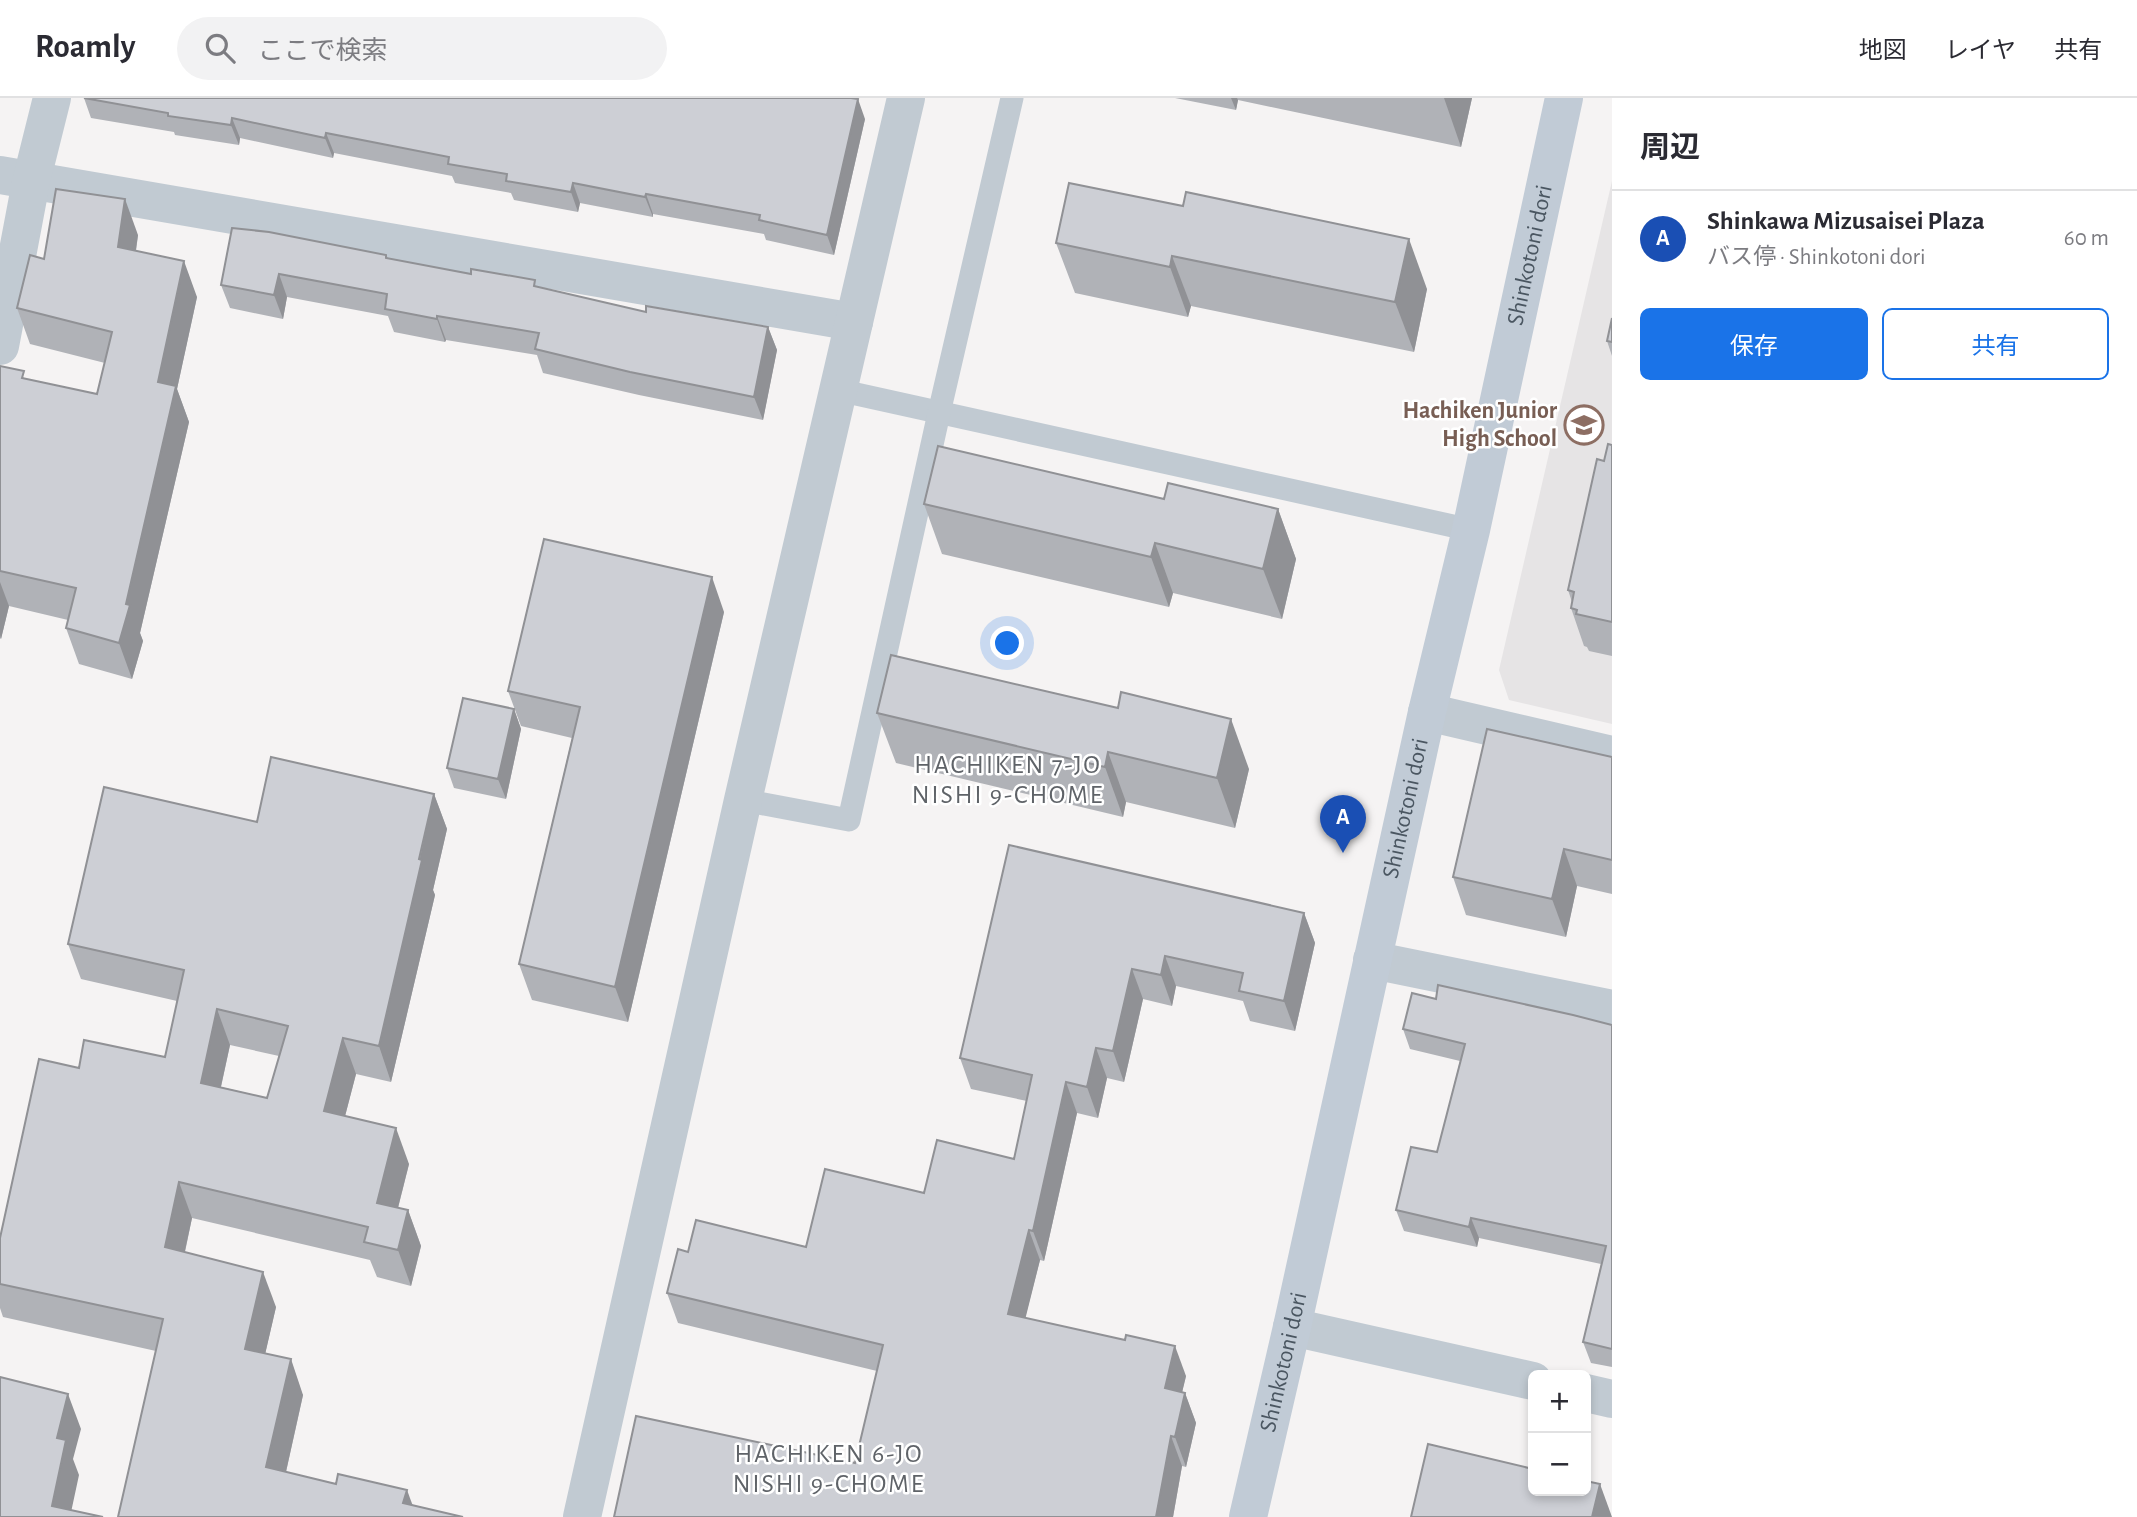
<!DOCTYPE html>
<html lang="ja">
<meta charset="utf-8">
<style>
:root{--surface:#fff;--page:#f2f2f3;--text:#2b2b33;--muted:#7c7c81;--line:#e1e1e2;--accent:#1a73e8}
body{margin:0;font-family:"Alegreya Sans","Noto Sans JP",sans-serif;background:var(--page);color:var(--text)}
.controls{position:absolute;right:21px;bottom:21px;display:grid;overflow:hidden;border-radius:10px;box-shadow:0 4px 10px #0003}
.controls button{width:63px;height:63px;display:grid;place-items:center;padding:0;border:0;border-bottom:2px solid var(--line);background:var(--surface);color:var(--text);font:35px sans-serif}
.you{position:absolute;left:1008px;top:546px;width:24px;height:24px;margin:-18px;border:5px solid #fff;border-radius:50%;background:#1a73e8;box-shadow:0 0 0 10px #1a73e833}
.badge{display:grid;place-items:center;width:46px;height:46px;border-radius:50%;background:var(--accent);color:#fff;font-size:23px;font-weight:700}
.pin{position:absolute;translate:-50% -58px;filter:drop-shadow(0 2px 4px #0008)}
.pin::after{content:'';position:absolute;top:37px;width:24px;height:21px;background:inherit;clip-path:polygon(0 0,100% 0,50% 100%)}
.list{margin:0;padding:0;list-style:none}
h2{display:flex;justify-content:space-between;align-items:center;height:91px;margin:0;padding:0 28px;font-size:30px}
h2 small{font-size:23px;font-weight:400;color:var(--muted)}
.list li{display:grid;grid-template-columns:46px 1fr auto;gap:21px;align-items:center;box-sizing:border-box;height:98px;padding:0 28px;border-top:2px solid var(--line)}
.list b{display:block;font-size:26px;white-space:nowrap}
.list p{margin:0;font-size:23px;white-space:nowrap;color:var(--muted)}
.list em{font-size:23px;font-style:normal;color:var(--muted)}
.actions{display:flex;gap:14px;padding:21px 28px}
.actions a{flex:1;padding:16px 0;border:2px solid var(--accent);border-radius:10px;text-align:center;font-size:24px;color:var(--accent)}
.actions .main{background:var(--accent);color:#fff}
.icon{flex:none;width:38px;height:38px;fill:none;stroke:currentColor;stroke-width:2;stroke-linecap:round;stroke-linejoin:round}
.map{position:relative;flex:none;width:1612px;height:1419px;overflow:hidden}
header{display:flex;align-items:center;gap:42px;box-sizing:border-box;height:98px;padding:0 35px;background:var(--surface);border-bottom:2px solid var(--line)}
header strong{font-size:33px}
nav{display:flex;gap:38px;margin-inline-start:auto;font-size:24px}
.search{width:490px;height:63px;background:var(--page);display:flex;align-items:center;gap:18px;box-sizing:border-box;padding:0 24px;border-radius:38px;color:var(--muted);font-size:26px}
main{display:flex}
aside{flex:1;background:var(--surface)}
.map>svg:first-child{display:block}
.education{fill:#e6e4e5}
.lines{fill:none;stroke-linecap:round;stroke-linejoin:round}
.lane{stroke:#c1cad2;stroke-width:23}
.street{stroke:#c1cad2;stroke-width:38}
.secondary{stroke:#c1cbd6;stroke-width:38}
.wall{fill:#b0b2b7;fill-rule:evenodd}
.shaded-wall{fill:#909195}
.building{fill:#cdcfd5;stroke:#909195;stroke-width:2;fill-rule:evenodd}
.labels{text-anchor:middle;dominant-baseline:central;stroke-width:5;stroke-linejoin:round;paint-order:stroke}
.street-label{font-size:24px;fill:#4a5661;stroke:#fff}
.education-label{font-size:24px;font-weight:bold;fill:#785e54;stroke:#fff;text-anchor:end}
.neighbourhood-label{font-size:26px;letter-spacing:2px;fill:#5f6368;stroke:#fff}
</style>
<header>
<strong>Roamly</strong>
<div class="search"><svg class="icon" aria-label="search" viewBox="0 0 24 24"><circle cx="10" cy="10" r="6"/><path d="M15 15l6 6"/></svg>ここで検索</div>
<nav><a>地図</a><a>レイヤ</a><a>共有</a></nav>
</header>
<main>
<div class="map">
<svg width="1612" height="1419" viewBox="0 0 1612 1419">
<rect width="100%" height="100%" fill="#f5f3f3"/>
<!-- education -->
<path class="education" d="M 1612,83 L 1612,626 L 1509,602 L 1499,572 Z"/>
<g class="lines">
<!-- lane -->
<g class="lane">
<path d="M 838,292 L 1471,432"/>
<path d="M 743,702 L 849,722 L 939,315 L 1012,0"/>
</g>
<!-- street -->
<g class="street">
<path d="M 0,77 L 854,224"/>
<path d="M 0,248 L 31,84 L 52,0"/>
<path d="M 1427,614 L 1612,657"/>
<path d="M 1372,862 L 1612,911"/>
<path d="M 1292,1229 L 1533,1283"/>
<path d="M 1586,1295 L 1612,1301"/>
<path d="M 582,1419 L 743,702 L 906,0"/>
</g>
<!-- secondary -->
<path class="secondary" id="s1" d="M 1248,1419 L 1292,1229 L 1427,614 L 1471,432 L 1564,0"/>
</g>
<!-- wall -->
<g class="wall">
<path d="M 84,0 L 865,21 L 834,157 L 766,142 L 764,136 L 653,116 L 653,119 L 580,105 L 578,114 L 514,102 L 511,95 L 455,85 L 452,78 L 334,55 L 333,60 L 240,40 L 239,47 L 175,37 L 174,34 L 91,20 Z"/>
<path d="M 1175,0 L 1472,0 L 1461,49 L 1238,2 L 1236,12 Z"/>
<path d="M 1069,85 L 1427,191 L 1414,254 L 1191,208 L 1188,219 L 1075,195 L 1056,145 Z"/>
<path d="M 138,137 L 136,153 L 197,199 L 177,291 L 189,324 L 140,535 L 143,543 L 132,581 L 79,566 L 66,530 L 68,522 L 9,508 L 1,541 L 0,540 L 0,268 L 26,281 L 97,296 L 105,265 L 30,246 L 17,210 L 44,161 Z"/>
<path d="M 386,157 L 388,160 L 537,189 L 646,214 L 768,229 L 777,252 L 763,322 L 639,297 L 543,275 L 537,257 L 446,242 L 445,244 L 394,234 L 388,218 L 287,199 L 283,221 L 230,210 L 221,187 Z"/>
<path d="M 1612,220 L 1612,258 L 1607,243 Z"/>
<path d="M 1612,347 L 1612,558 L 1589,553 L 1587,549 L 1584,548 L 1571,510 L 1572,504 L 1568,492 L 1604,363 Z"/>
<path d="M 1164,401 L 1278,411 L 1296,461 L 1282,521 L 1173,495 L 1169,509 L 942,456 L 924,406 Z"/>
<path d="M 724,514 L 628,924 L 532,902 L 519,866 L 572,640 L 521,628 L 508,593 Z"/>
<path d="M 514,611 L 521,631 L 506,701 L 454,690 L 447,670 Z"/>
<path d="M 877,615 L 1249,671 L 1235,730 L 1126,704 L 1123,719 L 896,665 Z"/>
<path d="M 1612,659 L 1612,796 L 1577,788 L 1566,839 L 1466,817 L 1453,779 Z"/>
<path d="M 434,696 L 447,731 L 433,792 L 435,797 L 391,984 L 356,976 L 345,1018 L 409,1066 L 398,1110 L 408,1112 L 421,1148 L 411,1188 L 377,1179 L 370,1162 L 192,1120 L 185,1154 L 276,1209 L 265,1256 L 303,1297 L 286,1374 L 336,1386 L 407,1392 L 118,1419 L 156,1253 L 3,1219 L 0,1210 L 0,1140 L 79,970 L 165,959 L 177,903 L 81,881 L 68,846 L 257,724 ZM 230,947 L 279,958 L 267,1000 L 221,989 Z"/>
<path d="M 1009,747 L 1304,815 L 1315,845 L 1295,933 L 1250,923 L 1243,903 L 1176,888 L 1172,908 L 1143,901 L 1124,984 L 1107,980 L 1098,1020 L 1077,1015 L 1044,1163 L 1040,1162 L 1025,1220 L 1186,1278 L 1182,1294 L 1185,1295 L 1196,1325 L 1186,1369 L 1182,1368 L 1173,1419 L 614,1419 L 855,1365 L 877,1273 L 678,1225 L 667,1195 L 688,1154 L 806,1149 L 924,1095 L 1014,1061 L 1027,1003 L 971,991 L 960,960 Z"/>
<path d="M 1436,901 L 1612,927 L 1612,1269 L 1591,1265 L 1583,1244 L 1601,1166 L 1479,1140 L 1477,1149 L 1404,1133 L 1396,1112 L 1437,1054 L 1460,963 L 1410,951 L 1403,931 Z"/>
</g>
<!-- shaded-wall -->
<g class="shaded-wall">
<path d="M 1231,0 L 1237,0 L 1238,2 L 1236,12 Z"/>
<path d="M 1444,0 L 1472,0 L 1461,49 Z"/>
<path d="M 858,1 L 865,21 L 834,157 L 827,137 Z"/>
<path d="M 232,20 L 240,40 L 239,47 L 231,27 Z"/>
<path d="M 326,35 L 334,55 L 333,60 L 325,40 Z"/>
<path d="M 573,85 L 580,105 L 578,114 L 571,94 Z"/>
<path d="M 646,96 L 653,116 L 653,119 L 645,99 Z"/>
<path d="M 125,101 L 138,137 L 131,185 L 118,149 Z"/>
<path d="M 1409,141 L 1427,191 L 1414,254 L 1395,204 Z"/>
<path d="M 1172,158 L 1191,208 L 1188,219 L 1170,169 Z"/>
<path d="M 184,163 L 197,199 L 177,291 L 189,324 L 140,535 L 143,543 L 132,581 L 119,545 L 158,284 Z"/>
<path d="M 279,176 L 287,199 L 283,221 L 274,197 Z"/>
<path d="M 437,218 L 446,242 L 445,244 L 437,221 Z"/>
<path d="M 768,229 L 777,252 L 763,322 L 754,299 Z"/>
<path d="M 1278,411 L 1296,461 L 1282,521 L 1263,471 Z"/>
<path d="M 1155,445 L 1173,495 L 1169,509 L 1151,459 Z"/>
<path d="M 712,479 L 724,514 L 628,924 L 615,889 Z"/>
<path d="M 0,484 L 9,508 L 1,541 L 0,537 Z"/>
<path d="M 514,611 L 521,631 L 506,701 L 498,681 Z"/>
<path d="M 1231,621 L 1249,671 L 1235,730 L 1217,680 Z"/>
<path d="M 1108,654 L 1126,704 L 1123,719 L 1105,669 Z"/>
<path d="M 434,696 L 447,731 L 433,792 L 435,797 L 391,984 L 379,948 Z"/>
<path d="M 1564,751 L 1577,788 L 1566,839 L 1552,801 Z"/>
<path d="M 1304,815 L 1315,845 L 1295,933 L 1284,903 Z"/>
<path d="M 1165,858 L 1176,888 L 1172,908 L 1161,877 Z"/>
<path d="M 1132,871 L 1143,901 L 1124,984 L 1113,953 Z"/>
<path d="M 217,911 L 230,947 L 214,1020 L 201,985 Z"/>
<path d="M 343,940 L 356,976 L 337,1049 L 324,1013 Z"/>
<path d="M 1096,950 L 1107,980 L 1098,1020 L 1087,989 Z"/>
<path d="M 1066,984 L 1077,1015 L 1044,1163 L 1033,1133 Z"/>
<path d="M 396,1030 L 409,1066 L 390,1141 L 377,1105 Z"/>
<path d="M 179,1084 L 192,1120 L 178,1185 L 165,1149 Z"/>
<path d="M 408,1112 L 421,1148 L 411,1188 L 398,1152 Z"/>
<path d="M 1471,1120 L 1479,1140 L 1477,1149 L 1469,1129 Z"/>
<path d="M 1029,1132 L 1040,1162 L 1019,1246 L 1008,1216 Z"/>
<path d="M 263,1174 L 276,1209 L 258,1287 L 245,1251 Z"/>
<path d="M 1175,1248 L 1186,1278 L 1176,1320 L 1165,1290 Z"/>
<path d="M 291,1261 L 303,1297 L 279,1405 L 266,1369 Z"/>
<path d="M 1185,1295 L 1196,1325 L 1186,1369 L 1175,1339 Z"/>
<path d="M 68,1296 L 81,1331 L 73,1361 L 79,1377 L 70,1419 L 52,1408 L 57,1340 Z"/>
<path d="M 1171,1338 L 1182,1368 L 1173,1419 L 1156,1419 Z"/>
<path d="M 1600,1386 L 1612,1419 L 1592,1419 Z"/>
<path d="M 407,1392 L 417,1419 L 403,1405 Z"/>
</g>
<!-- building -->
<g class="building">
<path d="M 84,0 L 851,0 L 858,1 L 827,137 L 759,122 L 760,117 L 646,96 L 645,99 L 573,85 L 571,94 L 506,83 L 507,76 L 448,66 L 449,59 L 326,35 L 325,40 L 232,20 L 231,27 L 168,18 L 168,15 Z"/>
<path d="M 1069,85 L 1183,108 L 1186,94 L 1409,141 L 1395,204 L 1172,158 L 1170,169 L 1056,145 Z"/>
<path d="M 56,91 L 125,101 L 118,149 L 184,163 L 158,284 L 176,288 L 126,506 L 130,507 L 119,545 L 66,530 L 76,490 L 0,473 L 0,268 L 24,273 L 22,280 L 97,296 L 112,234 L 17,210 L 30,157 L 44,161 Z"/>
<path d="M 232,130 L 269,134 L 386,157 L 386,160 L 471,176 L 471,171 L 535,182 L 534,188 L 646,214 L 646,208 L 768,229 L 754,299 L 630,274 L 535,251 L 539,235 L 437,218 L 437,221 L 385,211 L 387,196 L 279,176 L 274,197 L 221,187 Z"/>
<path d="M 1612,220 L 1612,244 L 1607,243 Z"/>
<path d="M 1608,346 L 1612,347 L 1612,524 L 1576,516 L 1577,512 L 1571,510 L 1574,494 L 1568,492 L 1597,361 L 1604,363 Z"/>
<path d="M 938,348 L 1164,401 L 1168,385 L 1278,411 L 1263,471 L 1155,445 L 1151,459 L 924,406 Z"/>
<path d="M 544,441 L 712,479 L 615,889 L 519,866 L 580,609 L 508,593 Z"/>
<path d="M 891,557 L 1118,610 L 1121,594 L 1231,621 L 1217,680 L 1108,654 L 1105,669 L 877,615 Z"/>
<path d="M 463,600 L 514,611 L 498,681 L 447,670 Z"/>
<path d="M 1487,631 L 1612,659 L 1612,762 L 1564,751 L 1552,801 L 1453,779 Z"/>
<path d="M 271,659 L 434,696 L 419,761 L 422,762 L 379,948 L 343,940 L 324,1013 L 396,1030 L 377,1105 L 408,1112 L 398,1152 L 364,1144 L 368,1129 L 179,1084 L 165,1149 L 263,1174 L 245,1251 L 291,1261 L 266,1369 L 336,1386 L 338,1376 L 407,1392 L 403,1405 L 463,1419 L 118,1419 L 163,1221 L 0,1186 L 0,1140 L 39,961 L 79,970 L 84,942 L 165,959 L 184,872 L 68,846 L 104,689 L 257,724 ZM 217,911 L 288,928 L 267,1000 L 201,985 Z"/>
<path d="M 1009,747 L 1304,815 L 1284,903 L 1239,893 L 1243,875 L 1165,858 L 1161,877 L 1132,871 L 1113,953 L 1096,950 L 1087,989 L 1066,984 L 1033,1133 L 1029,1132 L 1008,1216 L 1125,1242 L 1126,1237 L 1175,1248 L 1165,1290 L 1185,1295 L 1175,1339 L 1171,1338 L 1156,1419 L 614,1419 L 636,1318 L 855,1365 L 883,1247 L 667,1195 L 678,1151 L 688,1154 L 696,1122 L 806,1149 L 825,1071 L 924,1095 L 937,1042 L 1014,1061 L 1032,977 L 960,960 Z"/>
<path d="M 1438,887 L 1573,917 L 1612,927 L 1612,1251 L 1583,1244 L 1606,1148 L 1471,1120 L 1469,1129 L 1396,1112 L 1411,1049 L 1437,1054 L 1465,946 L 1403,931 L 1412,895 L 1436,901 Z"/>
<path d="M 0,1279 L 68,1296 L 57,1340 L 66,1342 L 52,1408 L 103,1419 L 0,1419 Z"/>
<path d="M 1428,1346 L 1533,1371 L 1533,1393 L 1586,1393 L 1586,1383 L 1600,1386 L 1592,1419 L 1411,1419 Z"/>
</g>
<!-- icons -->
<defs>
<g id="school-ring" transform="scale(2.0125)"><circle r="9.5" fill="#fff" stroke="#8d6e63" stroke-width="1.5"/><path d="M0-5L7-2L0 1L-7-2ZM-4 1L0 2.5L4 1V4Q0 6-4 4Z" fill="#8d6e63"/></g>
</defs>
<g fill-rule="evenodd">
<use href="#school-ring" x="1584" y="327"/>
</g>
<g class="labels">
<!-- street labels -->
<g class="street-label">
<text stroke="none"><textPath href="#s1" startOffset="1293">Shinkotoni dori</textPath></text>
<text stroke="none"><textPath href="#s1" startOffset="726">Shinkotoni dori</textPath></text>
<text stroke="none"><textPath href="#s1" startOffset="159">Shinkotoni dori</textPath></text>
</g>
<!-- education labels -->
<g class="education-label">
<text x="1557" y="313">Hachiken Junior<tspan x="1557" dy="28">High School</tspan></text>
</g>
<!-- neighbourhood labels -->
<g class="neighbourhood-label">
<text x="1008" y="667">HACHIKEN 7-JO<tspan x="1008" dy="30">NISHI 9-CHOME</tspan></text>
<text x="829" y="1356">HACHIKEN 6-JO<tspan x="829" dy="30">NISHI 9-CHOME</tspan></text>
</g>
</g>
</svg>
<div class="controls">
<button>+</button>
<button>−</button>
</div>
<div class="you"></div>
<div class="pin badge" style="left:1343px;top:755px;background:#1a4fb4">A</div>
</div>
<aside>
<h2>周辺<small></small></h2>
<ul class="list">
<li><span class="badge" style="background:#1a4fb4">A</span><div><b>Shinkawa Mizusaisei Plaza</b><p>バス停 · Shinkotoni dori</p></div><em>60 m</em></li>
</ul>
<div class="actions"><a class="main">保存</a><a>共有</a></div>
</aside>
</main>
